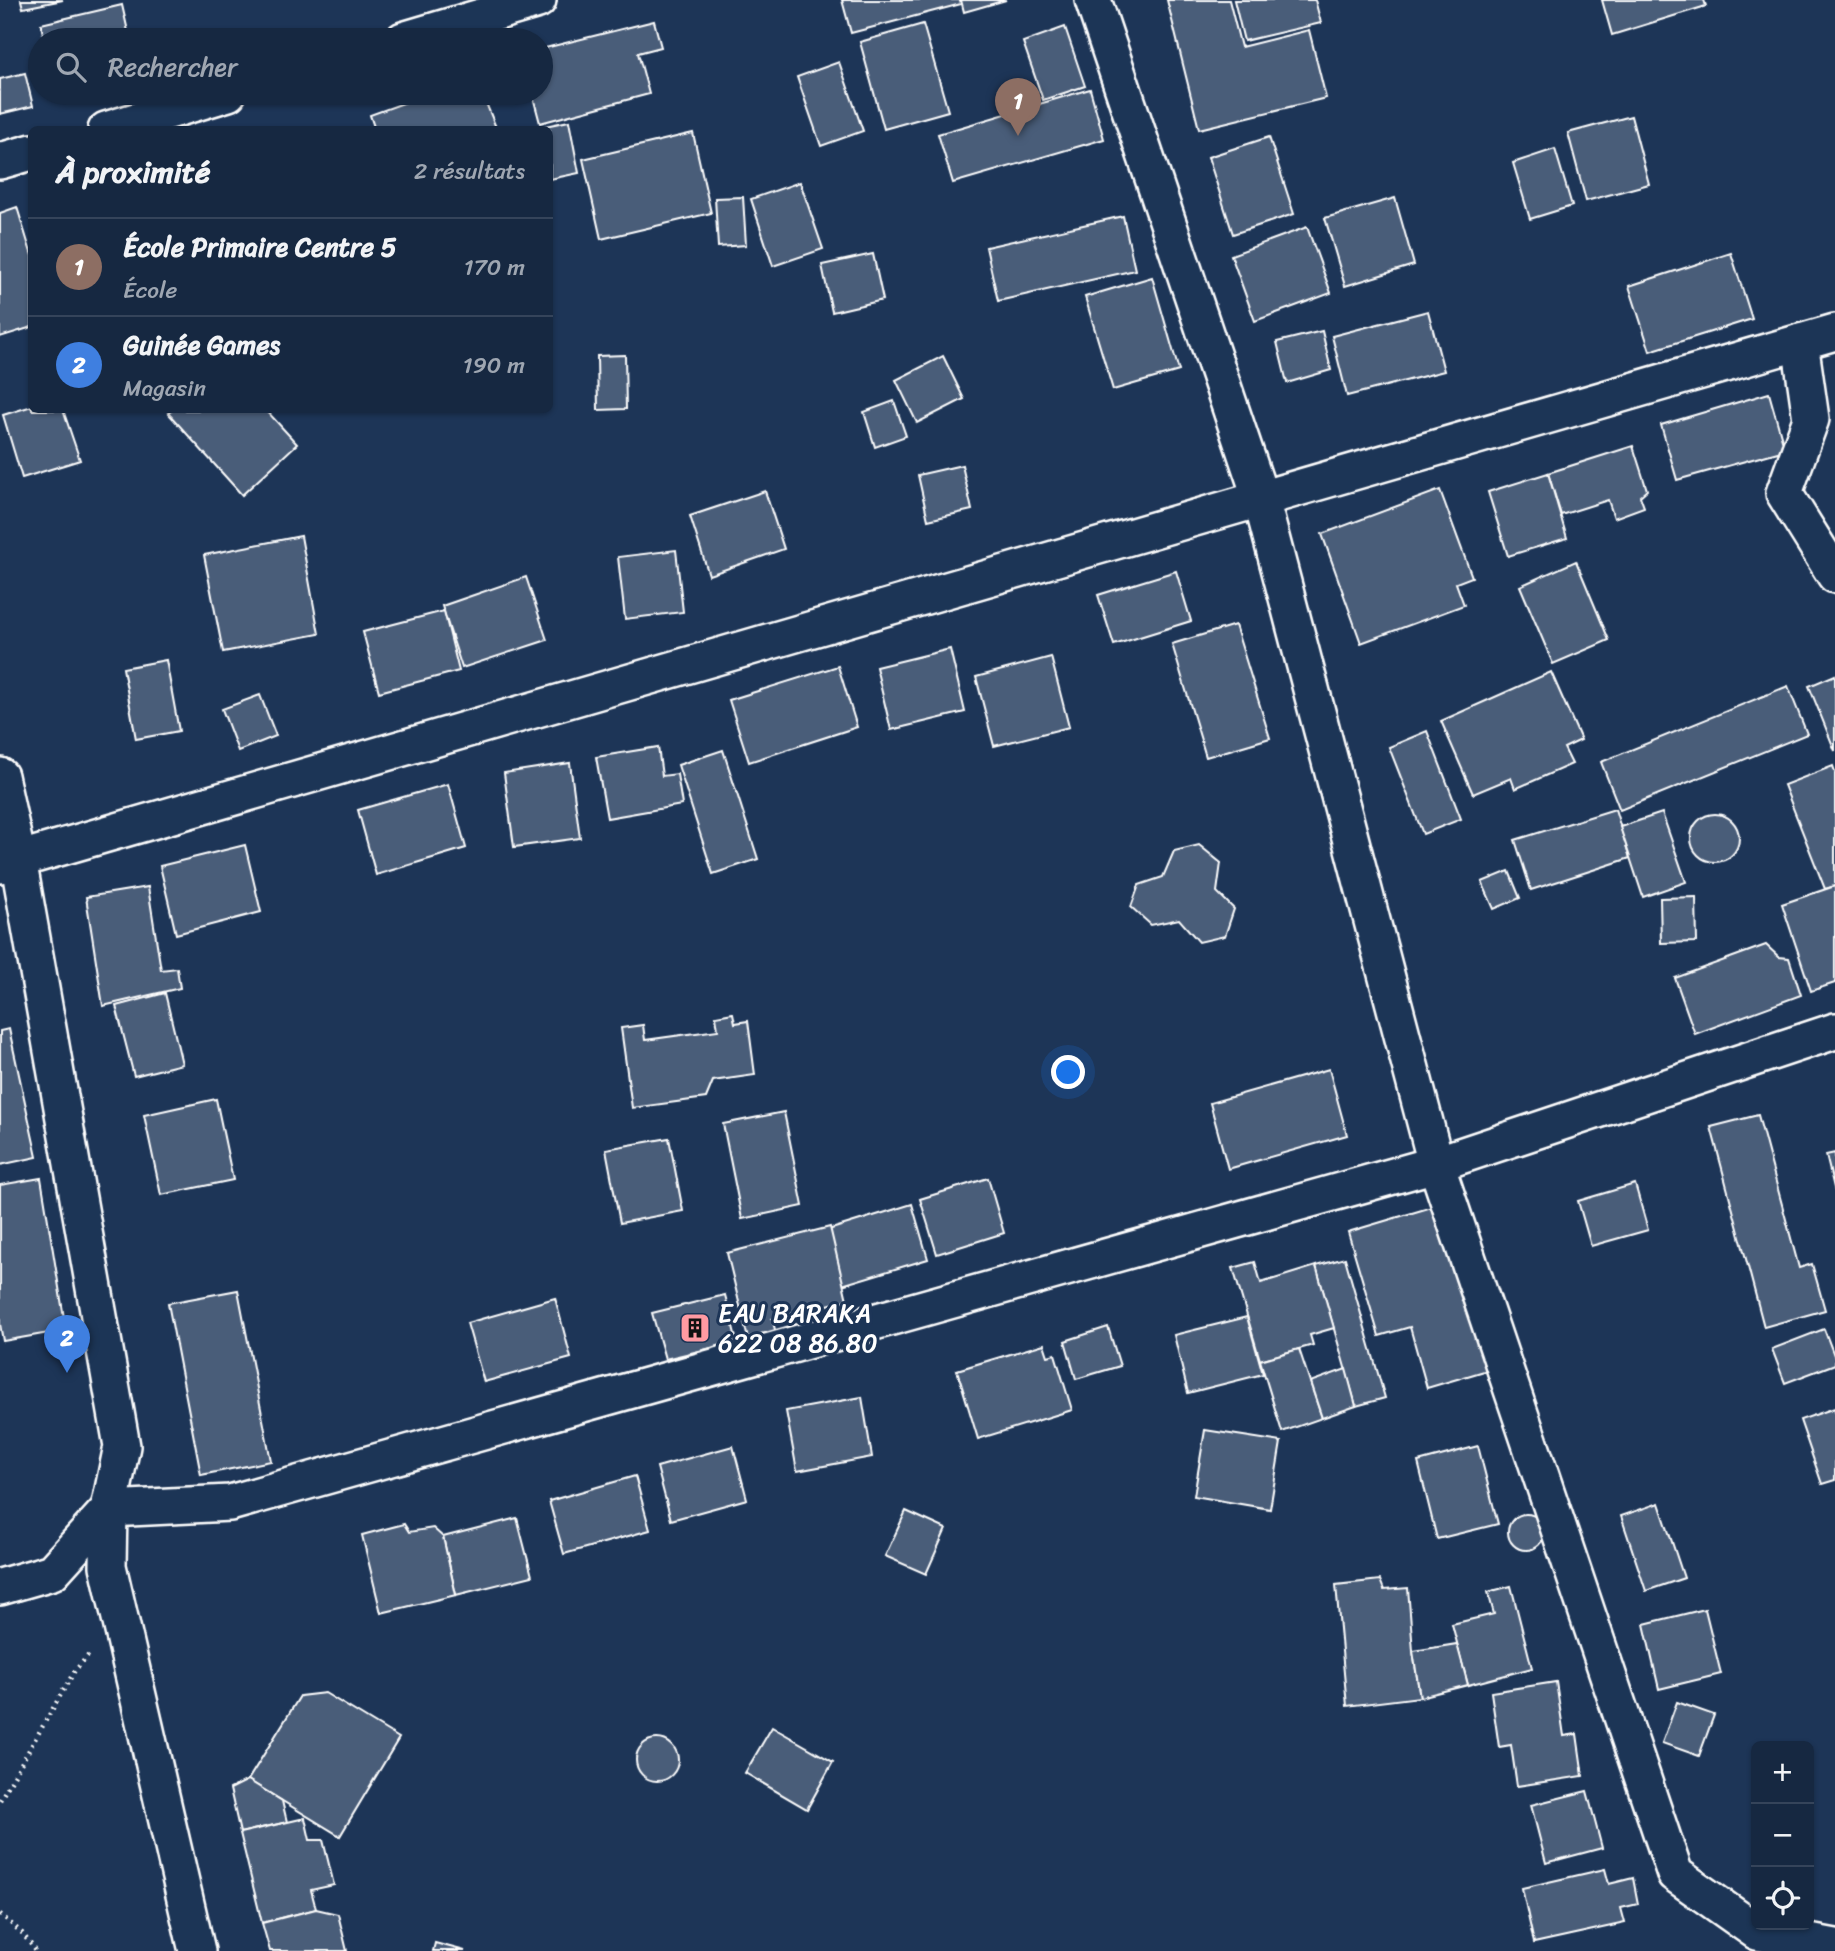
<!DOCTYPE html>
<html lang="fr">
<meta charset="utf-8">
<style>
:root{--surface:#162841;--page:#23344c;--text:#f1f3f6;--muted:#9ea6b1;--line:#35445a;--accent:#bca0f2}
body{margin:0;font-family:Sriracha,sans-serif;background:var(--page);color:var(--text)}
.controls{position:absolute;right:21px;bottom:21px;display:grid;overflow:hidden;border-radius:10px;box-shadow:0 2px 5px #0004}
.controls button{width:63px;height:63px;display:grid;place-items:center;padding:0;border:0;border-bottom:2px solid var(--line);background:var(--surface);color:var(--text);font:35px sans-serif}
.you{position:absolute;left:1069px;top:1073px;width:24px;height:24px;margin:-18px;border:5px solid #fff;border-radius:50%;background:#1a73e8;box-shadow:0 0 0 10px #1a73e833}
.badge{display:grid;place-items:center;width:46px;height:46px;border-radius:50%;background:var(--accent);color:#fff;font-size:23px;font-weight:700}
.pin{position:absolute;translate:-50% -58px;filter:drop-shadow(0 2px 4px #0008)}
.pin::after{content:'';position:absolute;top:37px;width:24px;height:21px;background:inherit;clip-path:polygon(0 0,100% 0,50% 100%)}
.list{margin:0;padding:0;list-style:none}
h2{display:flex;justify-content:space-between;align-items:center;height:91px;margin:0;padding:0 28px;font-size:30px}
h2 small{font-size:23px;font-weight:400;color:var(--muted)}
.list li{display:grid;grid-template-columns:46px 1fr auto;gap:21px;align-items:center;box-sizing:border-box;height:98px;padding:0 28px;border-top:2px solid var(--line)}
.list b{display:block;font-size:26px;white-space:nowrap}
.list p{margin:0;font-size:23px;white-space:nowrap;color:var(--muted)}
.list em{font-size:23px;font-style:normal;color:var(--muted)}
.icon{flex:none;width:38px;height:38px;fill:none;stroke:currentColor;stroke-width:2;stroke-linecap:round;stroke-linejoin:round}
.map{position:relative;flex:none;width:1835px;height:1951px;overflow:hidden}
.search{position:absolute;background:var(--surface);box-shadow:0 2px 5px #0004;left:28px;top:28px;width:525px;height:77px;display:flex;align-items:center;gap:18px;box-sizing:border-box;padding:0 24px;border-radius:38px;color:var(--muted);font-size:26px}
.panel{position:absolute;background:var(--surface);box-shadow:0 2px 5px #0004;left:28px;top:126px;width:525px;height:287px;border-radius:10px}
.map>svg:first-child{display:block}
.building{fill:#4a5d79;stroke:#fff;stroke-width:2}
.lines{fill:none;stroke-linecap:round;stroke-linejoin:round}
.minor-casing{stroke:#fff;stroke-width:40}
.path{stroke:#fff;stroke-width:4.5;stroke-dasharray:2 5;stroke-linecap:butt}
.minor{stroke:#1d3557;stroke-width:35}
.labels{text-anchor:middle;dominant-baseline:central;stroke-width:6;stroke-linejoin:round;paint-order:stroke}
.poi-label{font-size:26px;fill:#fff;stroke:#1d3557;text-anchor:start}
</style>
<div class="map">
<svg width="1835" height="1951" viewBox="0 0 1835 1951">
<rect width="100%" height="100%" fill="#1d3557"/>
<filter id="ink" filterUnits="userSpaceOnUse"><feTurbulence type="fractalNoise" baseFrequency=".0143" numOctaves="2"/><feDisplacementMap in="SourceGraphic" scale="14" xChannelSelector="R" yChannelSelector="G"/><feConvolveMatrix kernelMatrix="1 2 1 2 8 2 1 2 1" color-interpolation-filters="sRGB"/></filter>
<g filter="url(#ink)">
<!-- building -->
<g class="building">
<path d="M 21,0 L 63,0 L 23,8 Z"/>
<path d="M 842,0 L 960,0 L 961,4 L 851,33 Z"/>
<path d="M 961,0 L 1006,0 L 964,12 Z"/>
<path d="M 1167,0 L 1229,0 L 1241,47 L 1309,30 L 1326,98 L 1199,129 Z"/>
<path d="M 1234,0 L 1315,0 L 1321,23 L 1244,41 Z"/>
<path d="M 1602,0 L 1704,0 L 1706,6 L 1612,35 Z"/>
<path d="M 122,5 L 130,40 L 44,40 L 41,24 Z"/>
<path d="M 654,21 L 661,47 L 638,53 L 649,94 L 540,123 L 532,93 L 541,93 L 541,49 Z"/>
<path d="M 923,24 L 948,111 L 884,129 L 860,42 Z"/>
<path d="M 1065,27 L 1085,86 L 1043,100 L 1023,42 Z"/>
<path d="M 839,62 L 863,131 L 821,146 L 797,77 Z"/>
<path d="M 25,73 L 33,106 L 0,114 L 0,79 Z"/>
<path d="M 1090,89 L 1104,139 L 953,183 L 938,134 Z"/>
<path d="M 431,93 L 482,93 L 497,130 L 375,130 L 370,115 Z"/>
<path d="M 1631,116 L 1649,184 L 1586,201 L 1568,133 Z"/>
<path d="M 569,121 L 579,173 L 550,179 L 550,130 L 526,130 Z"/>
<path d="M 693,133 L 711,213 L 601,239 L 583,159 Z"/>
<path d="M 1269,137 L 1294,214 L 1233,234 L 1208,157 Z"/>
<path d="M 1555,149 L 1572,206 L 1530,219 L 1513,163 Z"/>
<path d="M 800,182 L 823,249 L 773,266 L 751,199 Z"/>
<path d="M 743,197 L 746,245 L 718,247 L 715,198 Z"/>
<path d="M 1395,198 L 1414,265 L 1345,286 L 1325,218 Z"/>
<path d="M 17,207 L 32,256 L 32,327 L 0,337 L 0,213 Z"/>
<path d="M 1123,216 L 1135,270 L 998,301 L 986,247 Z"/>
<path d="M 1307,227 L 1331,293 L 1255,321 L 1231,255 Z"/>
<path d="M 1731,253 L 1752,319 L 1650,351 L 1629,286 Z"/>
<path d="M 873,254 L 883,300 L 832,312 L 822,265 Z"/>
<path d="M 1152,277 L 1179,371 L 1113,390 L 1085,297 Z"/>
<path d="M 1428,311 L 1444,371 L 1347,396 L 1332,336 Z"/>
<path d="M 1322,331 L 1331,370 L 1287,383 L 1277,342 Z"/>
<path d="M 625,355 L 626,409 L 598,410 L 597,356 Z"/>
<path d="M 943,356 L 964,399 L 917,423 L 896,380 Z"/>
<path d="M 1769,393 L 1785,450 L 1677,480 L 1661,425 Z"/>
<path d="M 894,401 L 906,436 L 875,447 L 864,412 Z"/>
<path d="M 32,406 L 32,410 L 63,410 L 80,460 L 22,478 L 3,415 Z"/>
<path d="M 173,410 L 266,410 L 297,444 L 242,495 L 168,413 Z"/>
<path d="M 1633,446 L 1647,490 L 1640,496 L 1644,507 L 1614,518 L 1608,500 L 1561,515 L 1548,473 Z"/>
<path d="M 962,465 L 972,510 L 928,520 L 918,475 Z"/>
<path d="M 1548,473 L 1567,538 L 1508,556 L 1488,492 Z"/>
<path d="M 1440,490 L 1472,577 L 1456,583 L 1464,605 L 1361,643 L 1322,534 Z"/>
<path d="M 765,491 L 784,549 L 709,575 L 690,516 Z"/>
<path d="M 301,536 L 319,634 L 223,652 L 204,555 Z"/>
<path d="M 676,550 L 683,612 L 625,619 L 618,557 Z"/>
<path d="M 1576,561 L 1609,640 L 1553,664 L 1520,586 Z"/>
<path d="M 1176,571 L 1191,621 L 1114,645 L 1098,595 Z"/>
<path d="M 526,577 L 547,640 L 462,668 L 442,606 Z"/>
<path d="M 444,611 L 459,671 L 379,692 L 363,632 Z"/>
<path d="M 1235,625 L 1270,738 L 1206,757 L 1172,644 Z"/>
<path d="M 950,649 L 965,712 L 891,730 L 876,667 Z"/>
<path d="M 1051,657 L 1069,727 L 994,746 L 976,677 Z"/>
<path d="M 166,660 L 179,731 L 136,739 L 123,668 Z"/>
<path d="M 838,666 L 857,727 L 749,762 L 729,700 Z"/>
<path d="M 1551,672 L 1581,740 L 1564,748 L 1572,764 L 1515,789 L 1511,778 L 1473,794 L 1441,721 Z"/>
<path d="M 1835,675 L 1835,751 L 1809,686 Z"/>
<path d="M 1788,686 L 1807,734 L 1620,810 L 1601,762 Z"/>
<path d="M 260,695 L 276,736 L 238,751 L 222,709 Z"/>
<path d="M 1427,731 L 1461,819 L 1423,834 L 1389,747 Z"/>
<path d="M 658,747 L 662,776 L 677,774 L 682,805 L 607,818 L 596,757 Z"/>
<path d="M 723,750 L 758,859 L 713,874 L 678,765 Z"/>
<path d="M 570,763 L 580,838 L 514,847 L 504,773 Z"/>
<path d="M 1833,766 L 1835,772 L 1835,886 L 1825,889 L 1784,785 Z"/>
<path d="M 448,784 L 466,848 L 376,875 L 358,810 Z"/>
<path d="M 1615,809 L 1630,858 L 1531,890 L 1515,840 Z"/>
<path d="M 1662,813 L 1686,882 L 1643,897 L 1620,827 Z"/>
<circle cx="1715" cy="838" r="24"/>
<path d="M 245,845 L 261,912 L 176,934 L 160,866 Z"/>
<path d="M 1199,845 L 1221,863 L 1217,892 L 1234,909 L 1225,936 L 1199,942 L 1179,919 L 1151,925 L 1131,907 L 1139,885 L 1163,877 L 1174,851 Z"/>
<path d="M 1509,871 L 1520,898 L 1494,909 L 1482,882 Z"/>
<path d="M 1835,886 L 1835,983 L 1811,991 L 1782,904 Z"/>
<path d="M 148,887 L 161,970 L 177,968 L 180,988 L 103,1006 L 86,897 Z"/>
<path d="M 1696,897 L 1697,942 L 1661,943 L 1660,898 Z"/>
<path d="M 1766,945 L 1779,957 L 1789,958 L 1801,995 L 1695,1034 L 1675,978 Z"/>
<path d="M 165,993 L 182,1064 L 134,1076 L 116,1006 Z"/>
<path d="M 733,1013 L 735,1023 L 748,1021 L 755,1075 L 713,1081 L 706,1098 L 632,1108 L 621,1028 L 643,1025 L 645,1040 L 718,1030 L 716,1016 Z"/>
<path d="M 9,1029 L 37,1157 L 0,1165 L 0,1031 Z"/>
<path d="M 1329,1069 L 1347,1135 L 1228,1169 L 1210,1103 Z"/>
<path d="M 216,1099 L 233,1180 L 161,1195 L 144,1115 Z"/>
<path d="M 784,1112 L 803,1206 L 742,1219 L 723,1124 Z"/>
<path d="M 1758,1115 L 1799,1268 L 1812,1264 L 1825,1310 L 1764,1327 L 1711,1127 Z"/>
<path d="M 669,1138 L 683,1211 L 620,1223 L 606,1149 Z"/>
<path d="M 1835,1153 L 1835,1192 L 1826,1155 Z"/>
<path d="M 41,1178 L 66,1330 L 3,1341 L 0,1324 L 0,1185 Z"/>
<path d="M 988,1178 L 1004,1233 L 937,1254 L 920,1199 Z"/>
<path d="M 1635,1184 L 1648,1230 L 1591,1246 L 1578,1201 Z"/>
<path d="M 912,1204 L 928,1259 L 842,1285 L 825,1231 Z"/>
<path d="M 1442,1204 L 1491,1369 L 1427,1388 L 1410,1327 L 1379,1336 L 1348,1232 Z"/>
<path d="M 830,1227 L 847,1300 L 772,1319 L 778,1340 L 750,1347 L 727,1253 Z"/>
<path d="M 1345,1258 L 1385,1398 L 1356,1406 L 1316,1266 Z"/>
<path d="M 1255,1262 L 1261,1283 L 1316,1266 L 1334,1328 L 1310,1335 L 1313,1345 L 1260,1360 L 1233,1268 Z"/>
<path d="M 238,1290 L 271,1461 L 201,1475 L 168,1303 Z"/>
<path d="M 725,1295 L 737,1342 L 665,1359 L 652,1313 Z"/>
<path d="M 555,1298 L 571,1358 L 484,1382 L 467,1323 Z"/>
<path d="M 1247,1317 L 1263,1374 L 1188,1393 L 1174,1335 Z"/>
<path d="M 1108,1327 L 1120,1366 L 1076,1379 L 1065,1341 Z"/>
<path d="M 1824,1329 L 1835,1358 L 1835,1364 L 1785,1383 L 1772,1349 Z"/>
<path d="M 1044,1344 L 1048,1356 L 1055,1354 L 1072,1410 L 978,1439 L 957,1370 Z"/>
<path d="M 1299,1349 L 1322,1418 L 1282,1432 L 1260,1360 Z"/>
<path d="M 1346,1369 L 1356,1406 L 1322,1418 L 1310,1382 Z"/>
<path d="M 862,1397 L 872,1457 L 797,1471 L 786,1411 Z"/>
<path d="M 1835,1408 L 1835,1480 L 1822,1484 L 1800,1420 Z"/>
<path d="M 1205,1430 L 1281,1442 L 1270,1509 L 1194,1496 Z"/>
<path d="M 733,1446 L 747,1499 L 671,1520 L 657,1467 Z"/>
<path d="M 1478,1446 L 1498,1524 L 1437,1539 L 1418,1462 Z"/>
<path d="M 635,1476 L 650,1530 L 564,1554 L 549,1501 Z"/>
<path d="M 1659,1503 L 1684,1578 L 1646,1591 L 1621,1516 Z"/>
<path d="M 906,1511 L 946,1529 L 926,1574 L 885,1556 Z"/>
<circle cx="1526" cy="1532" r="18"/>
<path d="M 517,1518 L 532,1576 L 456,1595 L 443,1537 Z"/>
<path d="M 404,1524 L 409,1532 L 433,1528 L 443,1537 L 456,1595 L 381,1613 L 362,1535 Z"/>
<path d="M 1380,1580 L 1384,1590 L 1408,1588 L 1413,1651 L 1420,1697 L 1347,1706 L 1336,1585 Z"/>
<path d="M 1511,1586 L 1532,1668 L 1468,1685 L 1452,1624 L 1494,1614 L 1488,1592 Z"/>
<path d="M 1705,1609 L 1721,1674 L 1659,1689 L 1644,1624 Z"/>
<path d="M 1457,1644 L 1468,1685 L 1420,1697 L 1413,1651 Z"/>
<path d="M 1556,1682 L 1564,1736 L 1577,1734 L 1583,1776 L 1517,1786 L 1511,1745 L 1499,1747 L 1491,1692 Z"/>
<path d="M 325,1693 L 399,1738 L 340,1836 L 248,1780 L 300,1696 Z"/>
<path d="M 1677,1702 L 1714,1715 L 1699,1756 L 1662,1743 Z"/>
<path d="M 772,1727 L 833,1762 L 807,1809 L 745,1773 Z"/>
<circle cx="657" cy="1760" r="21"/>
<path d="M 248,1780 L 282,1801 L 287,1822 L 240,1833 L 230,1789 Z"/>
<path d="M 1587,1791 L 1602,1848 L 1546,1863 L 1531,1805 Z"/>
<path d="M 305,1818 L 310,1840 L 323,1840 L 334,1885 L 311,1890 L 316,1909 L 262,1923 L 240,1833 Z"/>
<path d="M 1605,1869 L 1609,1884 L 1633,1878 L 1638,1904 L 1621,1908 L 1625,1923 L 1534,1943 L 1522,1888 Z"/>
<path d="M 316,1909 L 338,1914 L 347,1951 L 270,1951 L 262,1923 Z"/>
<path d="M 435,1943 L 465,1951 L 433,1951 Z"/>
</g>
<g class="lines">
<!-- minor casing -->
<g class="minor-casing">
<g id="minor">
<path d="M 1093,0 L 1261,499 L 1436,1164 L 1675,1874 L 1757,1932 L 1835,1947"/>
<path d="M 403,40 L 538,0"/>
<path d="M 106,130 L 228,93"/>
<path d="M 0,161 L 32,152"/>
<path d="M 1800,342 L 1811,419 L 1784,493 L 1835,575"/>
<path d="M 0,776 L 18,859 L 122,1446 L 109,1509 L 108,1566 L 197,1951"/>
<path d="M 0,865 L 1835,332"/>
<path d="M 0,1587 L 52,1572 L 109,1509 L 230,1503 L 1436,1164 L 1835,1031"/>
</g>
</g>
<!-- path -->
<g class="path">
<path d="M 0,1800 L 74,1672 L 91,1652"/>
<path d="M 0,1914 L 22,1933 L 36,1951"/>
</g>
<!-- minor -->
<use href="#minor" class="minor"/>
</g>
</g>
<!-- icons -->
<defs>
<g id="building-square" transform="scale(1.575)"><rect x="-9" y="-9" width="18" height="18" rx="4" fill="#ff9aa2" stroke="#1d3557"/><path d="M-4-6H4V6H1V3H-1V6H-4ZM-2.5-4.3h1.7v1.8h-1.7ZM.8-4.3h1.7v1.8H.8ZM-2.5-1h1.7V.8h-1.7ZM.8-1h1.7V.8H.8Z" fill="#111"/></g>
</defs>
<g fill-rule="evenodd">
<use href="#building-square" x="695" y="1328"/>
</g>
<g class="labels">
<!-- poi labels -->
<g class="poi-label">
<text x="718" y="1313">EAU BARAKA<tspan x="718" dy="30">622 08 86 80</tspan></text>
</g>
</g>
</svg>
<div class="controls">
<button>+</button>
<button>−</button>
<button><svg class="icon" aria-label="locate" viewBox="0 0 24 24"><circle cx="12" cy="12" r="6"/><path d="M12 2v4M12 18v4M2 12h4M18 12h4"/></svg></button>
</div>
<div class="you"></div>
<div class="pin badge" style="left:1018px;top:136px;background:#8d6e63">1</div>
<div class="pin badge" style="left:67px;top:1373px;background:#3f7fe0">2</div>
<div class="search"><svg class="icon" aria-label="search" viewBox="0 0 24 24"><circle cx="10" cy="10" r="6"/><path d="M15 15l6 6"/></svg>Rechercher</div>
<section class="panel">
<h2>À proximité<small>2 résultats</small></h2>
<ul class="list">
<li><span class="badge" style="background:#8d6e63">1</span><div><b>École Primaire Centre 5</b><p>École</p></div><em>170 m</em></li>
<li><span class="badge" style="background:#3f7fe0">2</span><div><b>Guinée Games</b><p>Magasin</p></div><em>190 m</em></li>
</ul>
</section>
</div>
